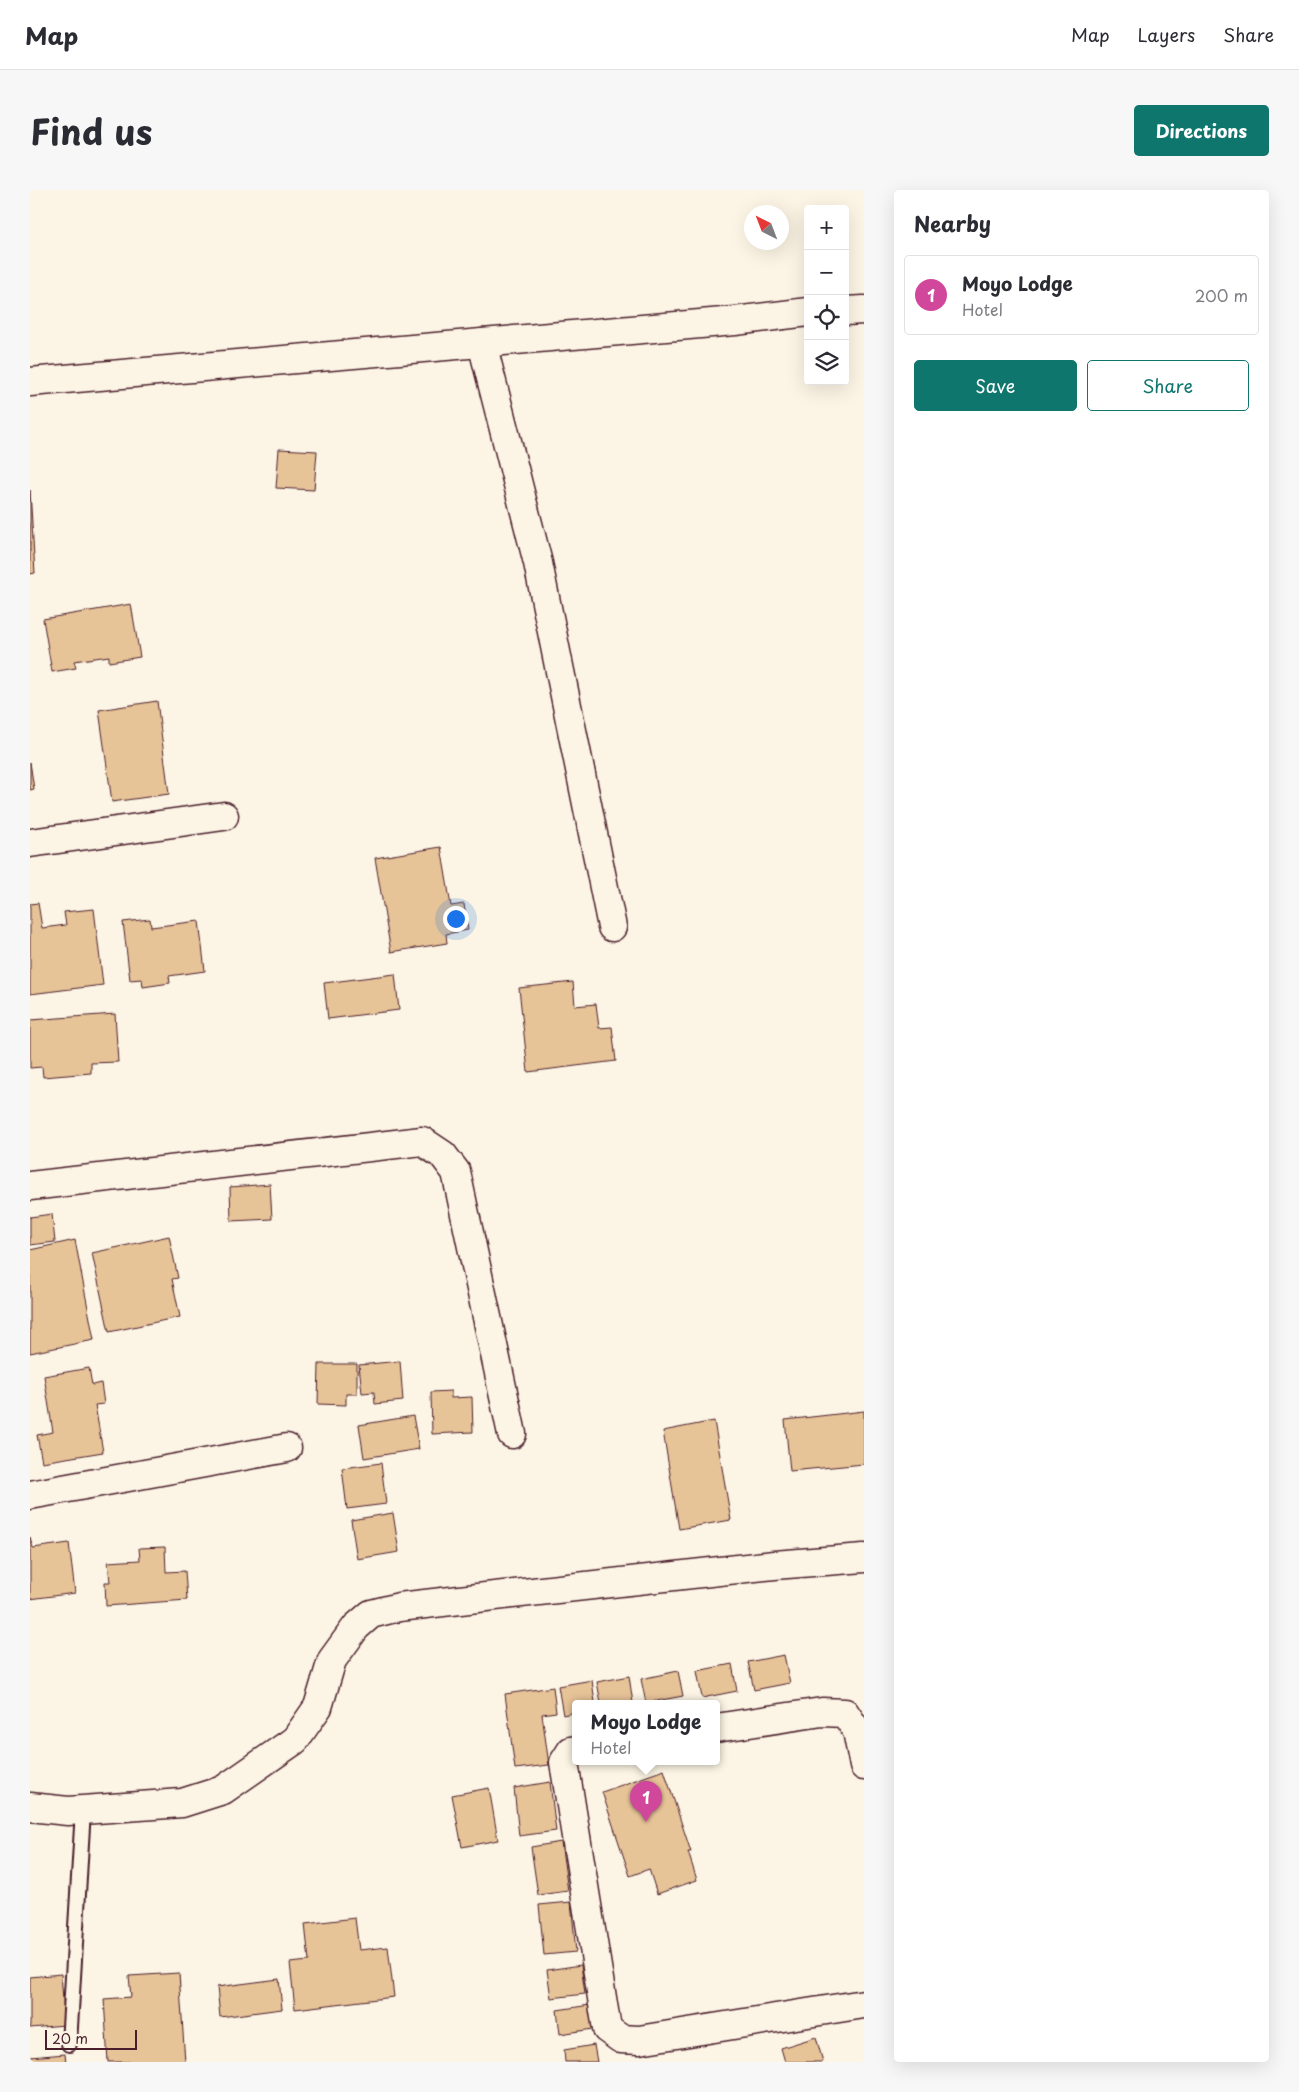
<!DOCTYPE html>
<meta charset="utf-8">
<style>
:root{--surface:#fff;--page:#f7f7f7;--text:#2b2b33;--muted:#7c7c81;--line:#e1e1e2;--accent:#0f766e}
body{margin:0;font-family:"Playpen Sans",sans-serif;background:var(--page);color:var(--text)}
.controls{position:absolute;right:15px;top:15px;display:grid;overflow:hidden;border-radius:5px;box-shadow:0 5px 20px #0002}
.controls button{width:45px;height:45px;display:grid;place-items:center;padding:0;border:0;border-bottom:1px solid var(--line);background:var(--surface);color:var(--text);font:25px sans-serif}
.compass{position:absolute;left:714px;top:15px;width:45px;height:45px;border-radius:50%;background:var(--surface);box-shadow:0 5px 20px #0002;rotate:318deg}
.scale{position:absolute;left:15px;bottom:12px;width:92px;box-sizing:border-box;padding-left:5px;border:2px solid #4a1f2b;border-top:0;font-size:14px;line-height:18px;white-space:nowrap;color:#4a1f2b;-webkit-text-stroke:4px #fcf5e5;paint-order:stroke}
.you{position:absolute;left:425px;top:728px;width:18px;height:18px;margin:-12px;border:4px solid #fff;border-radius:50%;background:#1a73e8;box-shadow:0 0 0 8px #1a73e833}
.badge{display:grid;place-items:center;width:32px;height:32px;border-radius:50%;background:var(--accent);color:#fff;font-size:16px;font-weight:700}
.pin{position:absolute;translate:-50% -41px;filter:drop-shadow(0 1px 2px #0008)}
.pin::after{content:'';position:absolute;top:26px;width:18px;height:15px;background:inherit;clip-path:polygon(0 0,100% 0,50% 100%)}
.popup{position:absolute;left:542px;top:1510px;width:148px;height:65px;box-sizing:border-box;display:grid;place-content:center;border-radius:5px;background:var(--surface);filter:drop-shadow(0 1px 4px #0005);font-size:16px;white-space:nowrap;color:var(--muted)}
.popup b{font-size:19px;color:var(--text)}
.popup::after{content:'';position:absolute;left:50%;top:100%;margin-left:-10px;border:10px solid transparent;border-top-color:var(--surface)}
.list{margin:0;padding:0;list-style:none}
h2{display:flex;justify-content:space-between;align-items:center;height:65px;margin:0;padding:0 20px;font-size:21px}
h2 small{font-size:16px;font-weight:400;color:var(--muted)}
.list li{display:grid;grid-template-columns:32px 1fr auto;gap:15px;align-items:center;box-sizing:border-box;height:80px;margin:0 10px 10px;padding:0 10px;border:1px solid var(--line);border-radius:5px}
.list b{display:block;font-size:19px;white-space:nowrap}
.list p{margin:0;font-size:16px;white-space:nowrap;color:var(--muted)}
.list em{font-size:16px;font-style:normal;color:var(--muted)}
.actions{display:flex;gap:10px;padding:15px 20px}
.actions a{flex:1;padding:11px 0;border:1px solid var(--accent);border-radius:5px;text-align:center;font-size:18px;color:var(--accent)}
.actions .main{background:var(--accent);color:#fff}
.icon{flex:none;width:28px;height:28px;fill:none;stroke:currentColor;stroke-width:2;stroke-linecap:round;stroke-linejoin:round}
.map{position:relative;flex:none;width:834px;height:1872px;overflow:hidden;border-radius:5px}
header{display:flex;align-items:center;gap:30px;box-sizing:border-box;height:70px;padding:0 25px;background:var(--surface);border-bottom:1px solid var(--line)}
header strong{font-size:24px}
nav{display:flex;gap:28px;margin-inline-start:auto;font-size:18px}
.intro{display:flex;align-items:center;justify-content:space-between;box-sizing:border-box;height:120px;padding:0 30px}
h1{margin:0;font-size:35px}
.button{padding:12px 22px;border-radius:5px;background:var(--accent);color:#fff;font-size:18px;font-weight:700}
main{display:flex;gap:30px;padding:0 30px}
aside{flex:1;background:var(--surface);border-radius:5px;box-shadow:0 5px 20px #0002}
.map>svg:first-child{display:block}
.building{fill:#e7c398;stroke:#4a1f2b}
.lines{fill:none;stroke-linecap:round;stroke-linejoin:round}
.service-casing{stroke:#4a1f2b;stroke-width:18}
.minor-casing{stroke:#4a1f2b;stroke-width:31}
.service{stroke:#fcf5e5;stroke-width:14}
.minor{stroke:#fcf5e5;stroke-width:28}
</style>
<header>
<strong>Map</strong>
<nav><a>Map</a><a>Layers</a><a>Share</a></nav>
</header>
<div class="intro"><h1>Find us</h1><a class="button">Directions</a></div>
<main>
<div class="map">
<svg width="834" height="1872" viewBox="0 0 834 1872">
<rect width="100%" height="100%" fill="#fcf5e5"/>
<filter id="ink" filterUnits="userSpaceOnUse"><feTurbulence type="fractalNoise" baseFrequency=".02" numOctaves="2"/><feDisplacementMap in="SourceGraphic" scale="10" xChannelSelector="R" yChannelSelector="G"/><feConvolveMatrix kernelMatrix="1 2 1 2 8 2 1 2 1" color-interpolation-filters="sRGB"/></filter>
<g filter="url(#ink)">
<!-- building -->
<g class="building">
<path d="M 249,259 L 287,261 L 284,300 L 246,298 Z"/>
<path d="M 0,300 L 5,383 L 0,384 Z"/>
<path d="M 101,414 L 110,467 L 79,472 L 79,466 L 44,471 L 46,478 L 22,482 L 13,429 Z"/>
<path d="M 127,511 L 139,604 L 82,612 L 69,520 Z"/>
<path d="M 0,572 L 4,599 L 0,600 Z"/>
<path d="M 411,657 L 421,716 L 434,714 L 438,740 L 416,744 L 417,753 L 361,762 L 345,668 Z"/>
<path d="M 8,713 L 12,738 L 36,735 L 34,722 L 64,719 L 73,795 L 0,804 L 0,714 Z"/>
<path d="M 120,729 L 121,737 L 169,731 L 175,781 L 139,786 L 140,793 L 113,797 L 112,789 L 100,790 L 93,732 Z"/>
<path d="M 365,784 L 369,820 L 298,829 L 294,793 Z"/>
<path d="M 543,792 L 545,816 L 566,814 L 569,838 L 582,837 L 586,871 L 498,882 L 489,798 Z"/>
<path d="M 85,824 L 88,872 L 61,873 L 61,883 L 13,887 L 12,877 L 0,878 L 0,830 Z"/>
<path d="M 240,994 L 242,1029 L 201,1031 L 200,997 Z"/>
<path d="M 22,1024 L 25,1052 L 0,1055 L 0,1027 Z"/>
<path d="M 139,1046 L 148,1088 L 142,1089 L 150,1127 L 79,1142 L 62,1063 Z"/>
<path d="M 45,1050 L 64,1150 L 0,1163 L 0,1060 Z"/>
<path d="M 370,1171 L 373,1211 L 345,1214 L 344,1202 L 332,1203 L 329,1175 Z"/>
<path d="M 289,1174 L 327,1174 L 327,1204 L 316,1204 L 316,1215 L 288,1214 Z"/>
<path d="M 59,1178 L 62,1195 L 71,1193 L 74,1214 L 65,1215 L 73,1262 L 12,1272 L 7,1245 L 23,1242 L 14,1186 Z"/>
<path d="M 421,1201 L 421,1208 L 442,1207 L 443,1242 L 402,1244 L 401,1202 Z"/>
<path d="M 834,1221 L 834,1274 L 760,1281 L 755,1230 Z"/>
<path d="M 383,1226 L 389,1259 L 334,1268 L 329,1235 Z"/>
<path d="M 684,1231 L 701,1330 L 649,1339 L 633,1241 Z"/>
<path d="M 351,1273 L 356,1314 L 317,1319 L 312,1278 Z"/>
<path d="M 363,1323 L 369,1362 L 327,1369 L 321,1330 Z"/>
<path d="M 0,1347 L 3,1358 L 39,1353 L 45,1403 L 0,1409 Z"/>
<path d="M 135,1357 L 136,1382 L 155,1381 L 157,1410 L 76,1416 L 75,1392 L 80,1392 L 78,1372 L 110,1370 L 109,1358 Z"/>
<path d="M 754,1465 L 760,1493 L 724,1500 L 718,1472 Z"/>
<path d="M 702,1474 L 707,1501 L 672,1508 L 667,1481 Z"/>
<path d="M 648,1481 L 653,1506 L 616,1513 L 611,1489 Z"/>
<path d="M 599,1486 L 603,1513 L 571,1513 L 567,1492 Z"/>
<path d="M 562,1490 L 565,1513 L 546,1513 L 546,1522 L 533,1525 L 528,1496 Z"/>
<path d="M 523,1497 L 526,1522 L 512,1524 L 519,1575 L 485,1579 L 475,1504 Z"/>
<path d="M 634,1580 L 661,1662 L 658,1662 L 667,1690 L 627,1704 L 619,1679 L 600,1686 L 572,1602 Z"/>
<path d="M 520,1592 L 526,1641 L 489,1646 L 484,1598 Z"/>
<path d="M 459,1598 L 468,1650 L 432,1657 L 422,1605 Z"/>
<path d="M 531,1652 L 538,1701 L 508,1705 L 501,1657 Z"/>
<path d="M 541,1712 L 546,1762 L 514,1765 L 509,1715 Z"/>
<path d="M 325,1728 L 329,1760 L 358,1757 L 364,1807 L 265,1819 L 260,1773 L 279,1771 L 275,1734 Z"/>
<path d="M 551,1775 L 555,1804 L 521,1808 L 517,1780 Z"/>
<path d="M 149,1783 L 155,1872 L 78,1872 L 74,1809 L 101,1807 L 99,1786 Z"/>
<path d="M 31,1784 L 35,1835 L 0,1838 L 0,1787 Z"/>
<path d="M 249,1789 L 252,1819 L 190,1827 L 187,1797 Z"/>
<path d="M 560,1815 L 563,1839 L 530,1844 L 527,1820 Z"/>
<path d="M 786,1847 L 793,1872 L 755,1872 L 751,1858 Z"/>
<path d="M 564,1855 L 567,1872 L 535,1872 L 534,1860 Z"/>
<path d="M 35,1864 L 36,1872 L 0,1872 L 0,1867 Z"/>
</g>
<g class="lines">
<!-- service casing -->
<g class="service-casing">
<path id="service" d="M 39,1854 L 53,1620"/>
</g>
<!-- minor casing -->
<g class="minor-casing">
<g id="minor">
<path d="M 815,121 L 834,120"/>
<path d="M 452,153 L 508,373 L 582,737"/>
<path d="M 0,192 L 705,131 L 778,122"/>
<path d="M 0,653 L 194,626"/>
<path d="M 0,996 L 392,951 L 413,965 L 426,982 L 482,1244"/>
<path d="M 0,1305 L 257,1258"/>
<path d="M 686,1538 L 792,1522 L 815,1523 L 827,1541 L 834,1576"/>
<path d="M 546,1560 L 541,1561 L 534,1572 L 577,1839 L 591,1849 L 609,1850 L 834,1814"/>
<path d="M 0,1617 L 38,1621 L 152,1613 L 193,1600 L 265,1550 L 288,1517 L 302,1470 L 326,1437 L 341,1424 L 369,1417 L 456,1407 L 744,1375 L 834,1368"/>
</g>
</g>
<!-- service -->
<use href="#service" class="service"/>
<!-- minor -->
<use href="#minor" class="minor"/>
</g>
</g>
</svg>
<div class="controls">
<button>+</button>
<button>−</button>
<button><svg class="icon" aria-label="locate" viewBox="0 0 24 24"><circle cx="12" cy="12" r="6"/><path d="M12 2v4M12 18v4M2 12h4M18 12h4"/></svg></button>
<button><svg class="icon" aria-label="layers" viewBox="0 0 24 24"><path d="M12 4l9 5-9 5-9-5zM3 14l9 5 9-5"/></svg></button>
</div>
<svg class="compass" viewBox="-18 -18 36 36"><path d="M0-13l5 13h-10z" fill="#e53935"/><path d="M0 13l5-13h-10z" fill="#7c7c81"/></svg>
<div class="scale">20 m</div>
<div class="you"></div>
<div class="pin badge" style="left:616px;top:1632px;background:#d1479c">1</div>
<div class="popup"><b>Moyo Lodge</b>Hotel</div>
</div>
<aside>
<h2>Nearby<small></small></h2>
<ul class="list">
<li><span class="badge" style="background:#d1479c">1</span><div><b>Moyo Lodge</b><p>Hotel</p></div><em>200 m</em></li>
</ul>
<div class="actions"><a class="main">Save</a><a>Share</a></div>
</aside>
</main>
